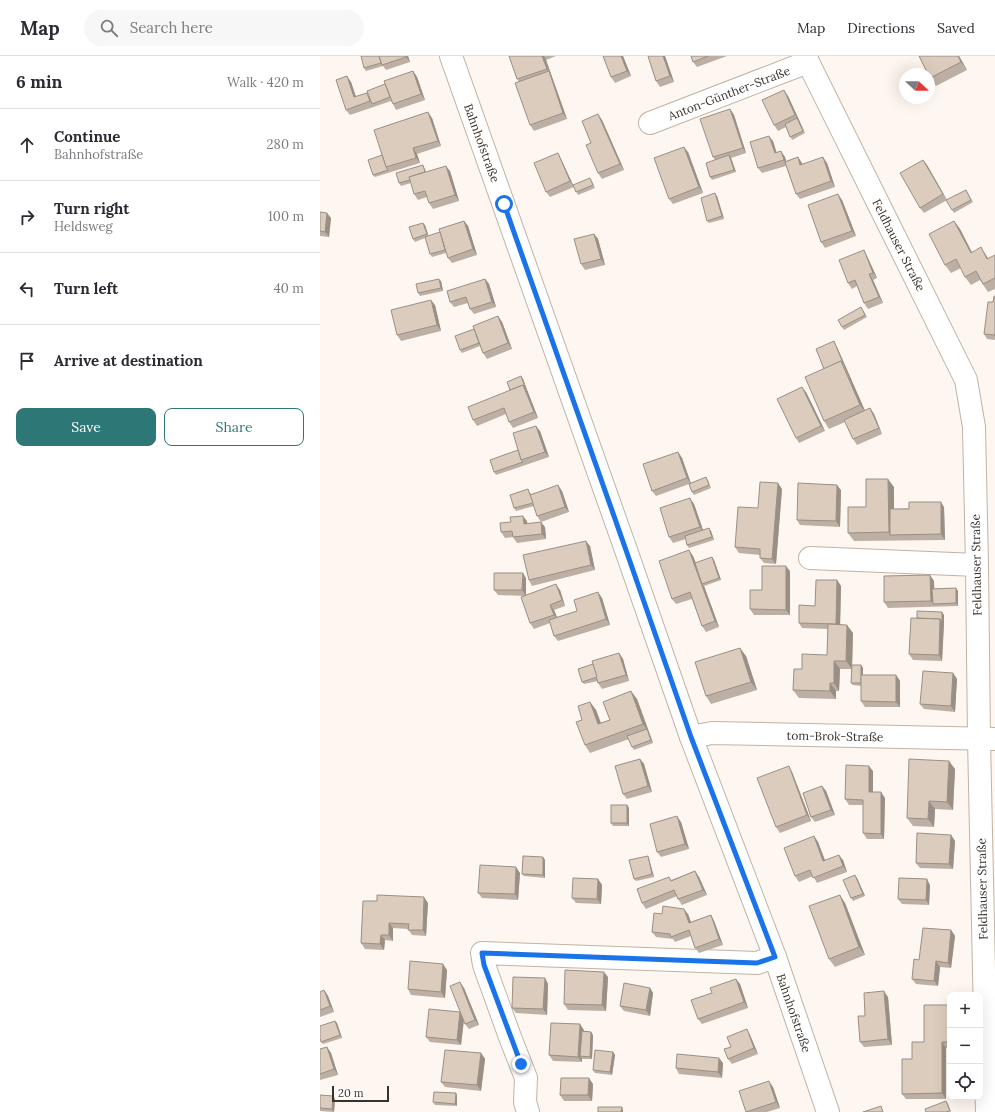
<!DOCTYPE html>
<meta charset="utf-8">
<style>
:root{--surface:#fff;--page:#f7f7f7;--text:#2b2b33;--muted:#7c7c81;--line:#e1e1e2;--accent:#2d7776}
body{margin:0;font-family:Lora,serif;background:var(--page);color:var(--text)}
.controls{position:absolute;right:12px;bottom:12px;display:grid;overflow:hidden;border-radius:8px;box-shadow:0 4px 16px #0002}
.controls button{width:36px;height:36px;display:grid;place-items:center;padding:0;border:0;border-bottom:1px solid var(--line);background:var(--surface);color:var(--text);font:20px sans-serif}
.compass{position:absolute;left:579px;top:12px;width:36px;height:36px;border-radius:50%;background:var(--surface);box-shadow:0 4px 16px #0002;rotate:112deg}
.scale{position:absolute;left:12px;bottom:10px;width:57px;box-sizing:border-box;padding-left:4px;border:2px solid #39322c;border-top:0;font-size:11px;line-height:14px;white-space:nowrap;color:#39322c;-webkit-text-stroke:3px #fff;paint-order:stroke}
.stop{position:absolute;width:12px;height:12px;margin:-9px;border:3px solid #1a73e8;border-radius:50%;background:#fff}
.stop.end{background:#1a73e8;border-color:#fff;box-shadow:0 1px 4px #0008}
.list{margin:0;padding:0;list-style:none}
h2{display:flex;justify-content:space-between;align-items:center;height:52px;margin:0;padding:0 16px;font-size:17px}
h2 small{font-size:13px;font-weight:400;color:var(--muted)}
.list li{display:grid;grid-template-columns:26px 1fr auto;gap:12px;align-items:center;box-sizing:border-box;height:72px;padding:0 16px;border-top:1px solid var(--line)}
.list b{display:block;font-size:15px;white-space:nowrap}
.list p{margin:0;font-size:13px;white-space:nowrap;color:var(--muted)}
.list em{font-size:13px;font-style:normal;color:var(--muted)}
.actions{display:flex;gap:8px;padding:12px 16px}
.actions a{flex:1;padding:9px 0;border:1px solid var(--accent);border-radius:8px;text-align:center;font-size:14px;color:var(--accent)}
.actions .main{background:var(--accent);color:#fff}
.icon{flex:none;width:22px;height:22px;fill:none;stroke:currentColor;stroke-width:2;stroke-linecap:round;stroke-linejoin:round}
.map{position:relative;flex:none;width:675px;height:1056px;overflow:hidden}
header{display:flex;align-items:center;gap:24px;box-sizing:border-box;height:56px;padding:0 20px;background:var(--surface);border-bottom:1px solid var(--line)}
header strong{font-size:19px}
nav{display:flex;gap:22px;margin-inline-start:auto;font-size:14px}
.search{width:280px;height:36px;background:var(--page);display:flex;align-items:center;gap:10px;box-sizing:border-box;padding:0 14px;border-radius:22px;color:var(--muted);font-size:15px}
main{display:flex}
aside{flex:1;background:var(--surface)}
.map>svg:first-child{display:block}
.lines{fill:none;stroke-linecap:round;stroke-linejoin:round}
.minor-casing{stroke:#c2b2a3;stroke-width:24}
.minor{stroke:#fff;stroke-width:22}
.wall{fill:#bdafa3}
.shaded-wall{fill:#9a8f84}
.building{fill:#dcccbd;stroke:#9a8f84}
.route{stroke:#1a73e8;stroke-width:5}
.labels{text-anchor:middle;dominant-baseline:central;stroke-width:4;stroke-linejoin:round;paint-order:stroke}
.street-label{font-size:12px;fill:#39322c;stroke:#fff}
</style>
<header>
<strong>Map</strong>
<div class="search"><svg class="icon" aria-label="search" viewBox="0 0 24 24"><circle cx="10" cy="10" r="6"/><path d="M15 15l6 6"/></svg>Search here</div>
<nav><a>Map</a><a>Directions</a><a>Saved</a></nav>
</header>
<main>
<aside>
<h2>6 min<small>Walk · 420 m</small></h2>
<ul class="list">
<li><svg class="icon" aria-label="ahead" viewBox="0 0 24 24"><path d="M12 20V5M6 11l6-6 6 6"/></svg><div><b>Continue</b><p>Bahnhofstraße</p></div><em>280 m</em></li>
<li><svg class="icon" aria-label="right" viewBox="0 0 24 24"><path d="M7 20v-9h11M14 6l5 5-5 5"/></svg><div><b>Turn right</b><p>Heldsweg</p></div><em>100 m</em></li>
<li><svg class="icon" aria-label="left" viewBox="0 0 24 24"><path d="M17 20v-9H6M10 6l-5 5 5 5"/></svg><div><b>Turn left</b></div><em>40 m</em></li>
<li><svg class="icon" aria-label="arrive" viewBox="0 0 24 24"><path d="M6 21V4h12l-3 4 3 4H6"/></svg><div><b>Arrive at destination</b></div></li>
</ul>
<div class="actions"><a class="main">Save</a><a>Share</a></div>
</aside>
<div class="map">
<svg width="675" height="1056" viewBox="0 0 675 1056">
<rect width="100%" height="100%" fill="#fef7f1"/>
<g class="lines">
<!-- minor casing -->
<g class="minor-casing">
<g id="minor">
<path d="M 131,0 L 307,497 L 371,681 L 455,901 L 508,1056"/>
<path d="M 485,0 L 646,324 L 654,371 L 657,509 L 659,683 L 667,1056"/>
<path d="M 330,67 L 488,6"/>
<path d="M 490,502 L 657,509"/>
<path d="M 371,681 L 392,677 L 675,683"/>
<path d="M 208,1056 L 205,1046 L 206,1022 L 190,981 L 164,909 L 162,897 L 437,907 L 455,901"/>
</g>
</g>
<!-- minor -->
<use href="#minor" class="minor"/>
</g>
<!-- wall -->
<g class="wall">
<path d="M 41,0 L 88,0 L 90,6 L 66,14 L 63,10 L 46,15 L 44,12 Z"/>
<path d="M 189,0 L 236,0 L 226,4 L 247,63 L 214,75 L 210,69 L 199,26 L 197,23 Z"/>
<path d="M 283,0 L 303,0 L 311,20 L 295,27 L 291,21 Z"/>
<path d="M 328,0 L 345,0 L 354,26 L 340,31 L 336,25 Z"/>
<path d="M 371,0 L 407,0 L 377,11 L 373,6 Z"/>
<path d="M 599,0 L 639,0 L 647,14 L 616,30 L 610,22 Z"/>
<path d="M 93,15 L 97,21 L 105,44 L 76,54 L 73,48 L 71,45 L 30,59 L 26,54 L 31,26 L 36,41 L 49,40 L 65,28 Z"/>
<path d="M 468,40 L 485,77 L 472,84 L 466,71 L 458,75 L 454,69 Z"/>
<path d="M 410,53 L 414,59 L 426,97 L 411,102 L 416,116 L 392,124 L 390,121 L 395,104 L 393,101 Z"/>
<path d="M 112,62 L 121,90 L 97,98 L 100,107 L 55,121 L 53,119 L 62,99 Z"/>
<path d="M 282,64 L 304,114 L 282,123 L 278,117 L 271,87 Z"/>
<path d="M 453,85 L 457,97 L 465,101 L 466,105 L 478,101 L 482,108 L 507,107 L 515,131 L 480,143 L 476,138 L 466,110 L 442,117 L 438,112 Z"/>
<path d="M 368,96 L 383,137 L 353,148 L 349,143 Z"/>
<path d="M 241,103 L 253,129 L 272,125 L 275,132 L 258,139 L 254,131 L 230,141 L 226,136 Z"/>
<path d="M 603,104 L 607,109 L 627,144 L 604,157 L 600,152 Z"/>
<path d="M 105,112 L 106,116 L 130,115 L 139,145 L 113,153 L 109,147 L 107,141 L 98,144 L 94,138 L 91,127 L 81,130 L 79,127 Z"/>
<path d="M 646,134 L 653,146 L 634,157 L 632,154 Z"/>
<path d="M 397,140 L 404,163 L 389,167 L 387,165 Z"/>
<path d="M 522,144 L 536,180 L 505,192 L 501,186 Z"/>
<path d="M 0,156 L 11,162 L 9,181 L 0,180 Z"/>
<path d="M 144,165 L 148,170 L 157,199 L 132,207 L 128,202 L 126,197 L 112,201 L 110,198 L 105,182 L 95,186 L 93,183 L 105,169 L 108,180 L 120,176 Z"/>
<path d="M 634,165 L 640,173 L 652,196 L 666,199 L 668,203 L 675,199 L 675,233 L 668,236 L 660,224 L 651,229 L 645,221 L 641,212 L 631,217 L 625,209 Z"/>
<path d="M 274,178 L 278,183 L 285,209 L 265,214 L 261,208 Z"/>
<path d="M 547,200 L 557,222 L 553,224 L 563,247 L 548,253 L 544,247 L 537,230 L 532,233 L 528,227 Z"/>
<path d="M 165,223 L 169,228 L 176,251 L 154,258 L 150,253 L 148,247 L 134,251 L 130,246 Z"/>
<path d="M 121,225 L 123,235 L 100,240 L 98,237 Z"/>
<path d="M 675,240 L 675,284 L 667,283 L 664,278 Z"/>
<path d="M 115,249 L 121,275 L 81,285 L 77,279 Z"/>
<path d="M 543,254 L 547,261 L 524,274 L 522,271 Z"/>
<path d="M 178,260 L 182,266 L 192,293 L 167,303 L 163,297 L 160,290 L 142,297 L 140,294 L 154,273 Z"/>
<path d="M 517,291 L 545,355 L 550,352 L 554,358 L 562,378 L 537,389 L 533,383 L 525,366 L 509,373 L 504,365 L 504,313 Z"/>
<path d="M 201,320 L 203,323 L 218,362 L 193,372 L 189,366 L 186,358 L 157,370 L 153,364 L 190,334 Z"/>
<path d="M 486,336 L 505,375 L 479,387 L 476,382 Z"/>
<path d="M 220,375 L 229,401 L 176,419 L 174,416 Z"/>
<path d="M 358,396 L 362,402 L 371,427 L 386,421 L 388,424 L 391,432 L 374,439 L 372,436 L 369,428 L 336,440 L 332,435 Z"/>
<path d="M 574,431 L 574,453 L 624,451 L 625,484 L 534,485 L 528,477 L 546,451 Z"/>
<path d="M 462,433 L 456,508 L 444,507 L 440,502 L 440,499 L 419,497 L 415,491 L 438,452 Z"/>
<path d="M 521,434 L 520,471 L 480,469 L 477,464 Z"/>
<path d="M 242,435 L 249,456 L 221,466 L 217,460 L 214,450 L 196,455 L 194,452 L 210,436 L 211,438 Z"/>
<path d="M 374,448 L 383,474 L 391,475 L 394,484 L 369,492 L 367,489 L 366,483 L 353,487 L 349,481 Z"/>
<path d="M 207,465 L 207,467 L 225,471 L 226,483 L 197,487 L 193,481 L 185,482 L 181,476 Z"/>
<path d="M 270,490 L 275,514 L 212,530 L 209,524 Z"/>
<path d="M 373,500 L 376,507 L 392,501 L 394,504 L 401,524 L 384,530 L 399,571 L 386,576 L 382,570 L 372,543 L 356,548 L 352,543 Z"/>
<path d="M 470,515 L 470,559 L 434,559 L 430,553 L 442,534 Z"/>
<path d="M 206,522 L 206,539 L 240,534 L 245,550 L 234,554 L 237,561 L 257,555 L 282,542 L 290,569 L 238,585 L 234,580 L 230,567 L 214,573 L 210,567 L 205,540 L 178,539 L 174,534 Z"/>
<path d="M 517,524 L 521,530 L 520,569 L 533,577 L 532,609 L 541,609 L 543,612 L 543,619 L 576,619 L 580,625 L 580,651 L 545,651 L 541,645 L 541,630 L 533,629 L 531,627 L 531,613 L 520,613 L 519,635 L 516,635 L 516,643 L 479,642 L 473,634 L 482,613 L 507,599 L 508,573 L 482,572 L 479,567 Z"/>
<path d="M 614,525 L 614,533 L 636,532 L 638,535 L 638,550 L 568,552 L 564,546 Z"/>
<path d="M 624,559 L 622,605 L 593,604 L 589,598 L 597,562 Z"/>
<path d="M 299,597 L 303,603 L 309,625 L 282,633 L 278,627 L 278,625 L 264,628 L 262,626 L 273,608 Z"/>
<path d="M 426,600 L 437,634 L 391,648 L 386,640 Z"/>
<path d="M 633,617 L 637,623 L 635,656 L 604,653 L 600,648 Z"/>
<path d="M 317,643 L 333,687 L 314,694 L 312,691 L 309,683 L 270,697 L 265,689 L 262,664 L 270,646 L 276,654 L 281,667 L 290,664 Z"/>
<path d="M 320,703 L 324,708 L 332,736 L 307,743 L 303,738 Z"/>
<path d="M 635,713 L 633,754 L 615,753 L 614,771 L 593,770 L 587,762 Z"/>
<path d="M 553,715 L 553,736 L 565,742 L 564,783 L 547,783 L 543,777 L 543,749 L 529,749 L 525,743 Z"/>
<path d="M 472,716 L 491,765 L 460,777 L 456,771 Z"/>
<path d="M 502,730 L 506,735 L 515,759 L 495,766 L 491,761 Z"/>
<path d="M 307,749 L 309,752 L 309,770 L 293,770 L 291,767 Z"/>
<path d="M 361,766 L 369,793 L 341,801 L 337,796 Z"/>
<path d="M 631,779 L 635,785 L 633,813 L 600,812 L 596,807 Z"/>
<path d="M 494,780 L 498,786 L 505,804 L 523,804 L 527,816 L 497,827 L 493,820 L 479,826 L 475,820 Z"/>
<path d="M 328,800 L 329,803 L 334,821 L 316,825 L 314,823 Z"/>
<path d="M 223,801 L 225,804 L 225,822 L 204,820 L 202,818 Z"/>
<path d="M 375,815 L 379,821 L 387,839 L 362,849 L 358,843 L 357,840 L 326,853 L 322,847 L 349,821 L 351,824 Z"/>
<path d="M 200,817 L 198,844 L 162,842 L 158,837 Z"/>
<path d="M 537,822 L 545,840 L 533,845 L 531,842 Z"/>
<path d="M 278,823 L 282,829 L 281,848 L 256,847 L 252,842 Z"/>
<path d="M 610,829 L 609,849 L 582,848 L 578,843 Z"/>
<path d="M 43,845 L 108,847 L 106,880 L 92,879 L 88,873 L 73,872 L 73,885 L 65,884 L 64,894 L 45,893 L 41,887 Z"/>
<path d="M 525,847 L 545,899 L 515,911 L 509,903 Z"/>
<path d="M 342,858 L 368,858 L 371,866 L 391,859 L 394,865 L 403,889 L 379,897 L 375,892 L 371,880 L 355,886 L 353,883 L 336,881 L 332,876 Z"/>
<path d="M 631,874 L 635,880 L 631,912 L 620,911 L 618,930 L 596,928 L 592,923 L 599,904 Z"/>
<path d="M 127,914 L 125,942 L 91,939 L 88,933 Z"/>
<path d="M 288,921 L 286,955 L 248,954 L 244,948 Z"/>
<path d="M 225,922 L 228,928 L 227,959 L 196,957 L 192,952 Z"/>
<path d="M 420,928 L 428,952 L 382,968 L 378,963 Z"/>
<path d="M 144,932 L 159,969 L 149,973 L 145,968 L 144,965 L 141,989 L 110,986 L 106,981 L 140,956 Z"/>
<path d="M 330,932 L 333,937 L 330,960 L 304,955 L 300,950 Z"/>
<path d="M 4,934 L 8,940 L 14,956 L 0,961 L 0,936 Z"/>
<path d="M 568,941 L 572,989 L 544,991 L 540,986 L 545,960 Z"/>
<path d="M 630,949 L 630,992 L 626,992 L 626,1043 L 586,1043 L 582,1038 L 592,1003 Z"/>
<path d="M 15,965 L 17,967 L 22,982 L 3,988 L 1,986 Z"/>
<path d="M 264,974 L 264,975 L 271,976 L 273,979 L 272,1003 L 262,1003 L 262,1006 L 233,1005 L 229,999 Z"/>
<path d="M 430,979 L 438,998 L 412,1008 L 408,1003 L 411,991 Z"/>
<path d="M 7,991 L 11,997 L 18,1019 L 0,1024 L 0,993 Z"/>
<path d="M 293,996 L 295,999 L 292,1019 L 275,1017 L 273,1014 Z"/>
<path d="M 161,997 L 165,1003 L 161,1035 L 125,1031 L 121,1026 Z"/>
<path d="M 403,1007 L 402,1022 L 359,1018 L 356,1012 Z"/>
<path d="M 273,1028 L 272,1045 L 244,1045 L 240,1039 Z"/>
<path d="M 453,1031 L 460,1052 L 447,1056 L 426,1056 Z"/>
<path d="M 136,1037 L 137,1040 L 137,1050 L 115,1049 L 113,1046 Z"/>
<path d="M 0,1039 L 15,1043 L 14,1056 L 0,1055 Z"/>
</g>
<!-- shaded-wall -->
<g class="shaded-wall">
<path d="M 86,0 L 88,0 L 90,6 L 86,1 Z"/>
<path d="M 222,0 L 224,0 L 226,4 L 247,63 L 243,57 L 229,15 L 227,13 Z"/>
<path d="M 301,0 L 303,0 L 311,20 L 307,15 Z"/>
<path d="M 343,0 L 345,0 L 354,26 L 350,20 Z"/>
<path d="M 638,0 L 639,0 L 647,14 L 641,6 Z"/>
<path d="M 93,15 L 97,21 L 105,44 L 101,38 Z"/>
<path d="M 27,20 L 31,26 L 38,47 L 34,41 Z"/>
<path d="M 464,34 L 468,40 L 485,77 L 475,59 Z"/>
<path d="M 410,53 L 414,59 L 426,97 L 423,92 Z"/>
<path d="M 108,56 L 112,62 L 121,90 L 118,85 Z"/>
<path d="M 278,58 L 282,64 L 304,114 L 300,108 Z"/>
<path d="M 449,80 L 453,85 L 458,103 L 455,97 Z"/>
<path d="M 364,91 L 368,96 L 383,137 L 379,131 Z"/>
<path d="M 93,92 L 97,98 L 100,107 L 96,102 Z"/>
<path d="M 461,95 L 465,101 L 467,110 L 464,104 Z"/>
<path d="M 238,97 L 241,103 L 254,131 L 250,125 Z"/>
<path d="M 409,99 L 411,102 L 416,116 L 414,114 Z"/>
<path d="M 478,101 L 482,107 L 484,114 L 480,109 Z"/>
<path d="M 503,101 L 507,107 L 515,131 L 511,125 Z"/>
<path d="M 603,104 L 607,109 L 627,144 L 623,138 Z"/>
<path d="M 126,110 L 130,115 L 139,145 L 135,139 Z"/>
<path d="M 395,137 L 397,140 L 404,163 L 402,160 Z"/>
<path d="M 518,138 L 522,144 L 536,180 L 532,175 Z"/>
<path d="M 7,157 L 11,162 L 9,181 L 5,176 Z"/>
<path d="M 144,165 L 148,170 L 157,199 L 153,193 Z"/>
<path d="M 634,165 L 640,173 L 656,205 L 651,197 Z"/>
<path d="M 103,167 L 105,169 L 109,181 L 107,178 Z"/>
<path d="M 274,178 L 278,183 L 285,209 L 281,203 Z"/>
<path d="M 661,191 L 666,199 L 673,212 L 667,203 Z"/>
<path d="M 544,194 L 547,200 L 557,222 L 553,217 Z"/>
<path d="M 549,218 L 553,224 L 563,247 L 559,241 Z"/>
<path d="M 119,223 L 121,225 L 123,235 L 121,232 Z"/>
<path d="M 165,223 L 169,228 L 176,251 L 172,246 Z"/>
<path d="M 111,244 L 115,249 L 121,275 L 117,269 Z"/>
<path d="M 178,260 L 182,266 L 192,293 L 188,287 Z"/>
<path d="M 514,285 L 517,291 L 546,357 L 540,349 Z"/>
<path d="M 201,320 L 203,323 L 207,334 L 205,331 Z"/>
<path d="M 203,329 L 207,334 L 218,362 L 214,356 Z"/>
<path d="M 482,331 L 486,336 L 505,375 L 501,370 Z"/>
<path d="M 550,352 L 554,358 L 562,378 L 559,372 Z"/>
<path d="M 216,370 L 220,375 L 229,401 L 225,396 Z"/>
<path d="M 358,396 L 362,402 L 371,428 L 367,422 Z"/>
<path d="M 568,423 L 574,431 L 574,479 L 570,479 L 569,476 Z"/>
<path d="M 458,427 L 462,433 L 456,508 L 452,503 Z"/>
<path d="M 238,429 L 242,435 L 249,456 L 245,451 Z"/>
<path d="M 517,429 L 521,434 L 520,471 L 516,465 Z"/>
<path d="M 370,442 L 374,448 L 384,477 L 380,471 Z"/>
<path d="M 621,446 L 624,451 L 625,484 L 621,478 Z"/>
<path d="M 203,460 L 207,465 L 208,473 L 204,468 Z"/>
<path d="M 221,466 L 225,471 L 226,483 L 222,478 Z"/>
<path d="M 389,472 L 391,475 L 394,484 L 392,481 Z"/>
<path d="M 266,485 L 270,490 L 275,514 L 271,509 Z"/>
<path d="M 369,494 L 373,500 L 383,527 L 382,528 L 384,530 L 399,571 L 395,565 Z"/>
<path d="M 392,501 L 394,504 L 401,524 L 399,522 Z"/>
<path d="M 466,510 L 470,515 L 470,559 L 466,554 Z"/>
<path d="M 203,517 L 206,522 L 206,540 L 202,534 Z"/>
<path d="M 610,519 L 614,525 L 615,548 L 613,548 L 611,545 Z"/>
<path d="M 517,524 L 521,530 L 520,573 L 516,568 Z"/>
<path d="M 236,528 L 240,534 L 245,550 L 242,544 Z"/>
<path d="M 636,532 L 638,535 L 638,550 L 636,547 Z"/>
<path d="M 278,536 L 282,542 L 290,569 L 286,563 Z"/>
<path d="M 230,549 L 234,554 L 238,564 L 234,559 Z"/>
<path d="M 622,556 L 624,559 L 624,569 L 622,566 Z"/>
<path d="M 620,563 L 624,569 L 622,605 L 619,599 Z"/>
<path d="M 527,569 L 533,577 L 532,613 L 526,605 Z"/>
<path d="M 420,592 L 426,600 L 437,634 L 431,626 Z"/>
<path d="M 299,597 L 303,603 L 309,625 L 306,619 Z"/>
<path d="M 514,605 L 520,613 L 519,635 L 514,627 Z"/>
<path d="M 541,609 L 543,612 L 543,630 L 541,627 Z"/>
<path d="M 633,617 L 637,623 L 635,656 L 631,650 Z"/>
<path d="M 576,619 L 580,625 L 580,651 L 576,646 Z"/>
<path d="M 510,627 L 516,635 L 516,643 L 510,635 Z"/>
<path d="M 311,635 L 317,643 L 329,676 L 323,668 Z"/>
<path d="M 270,646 L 276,654 L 284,676 L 278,668 Z"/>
<path d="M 327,673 L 329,676 L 333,687 L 331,684 Z"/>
<path d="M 320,703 L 324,708 L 332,736 L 328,730 Z"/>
<path d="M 629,705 L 635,713 L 633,754 L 627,746 Z"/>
<path d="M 469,710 L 472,716 L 491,765 L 487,759 Z"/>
<path d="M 549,710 L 553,715 L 553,742 L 549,736 Z"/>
<path d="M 502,730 L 506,735 L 515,759 L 511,754 Z"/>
<path d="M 561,736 L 565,742 L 564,783 L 561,778 Z"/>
<path d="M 609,745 L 615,753 L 614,771 L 608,763 Z"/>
<path d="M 307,749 L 309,752 L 309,770 L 307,767 Z"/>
<path d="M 357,760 L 361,766 L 369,793 L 365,788 Z"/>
<path d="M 631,779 L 635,785 L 633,813 L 629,808 Z"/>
<path d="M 494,780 L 498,786 L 507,810 L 503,805 Z"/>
<path d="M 519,799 L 523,804 L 527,816 L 523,810 Z"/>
<path d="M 328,800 L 329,803 L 334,821 L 332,818 Z"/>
<path d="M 223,801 L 225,804 L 225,822 L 223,819 Z"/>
<path d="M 196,811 L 200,817 L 198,844 L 195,838 Z"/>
<path d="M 375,815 L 379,821 L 387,839 L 383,834 Z"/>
<path d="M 535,819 L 537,822 L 545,840 L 543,838 Z"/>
<path d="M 278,823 L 282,829 L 281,848 L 277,843 Z"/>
<path d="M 607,823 L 610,829 L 609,849 L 606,844 Z"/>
<path d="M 520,839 L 525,847 L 545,899 L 539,891 Z"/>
<path d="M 104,841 L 108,847 L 106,880 L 103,874 Z"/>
<path d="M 364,853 L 368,858 L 373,872 L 369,867 Z"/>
<path d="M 391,859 L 394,865 L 403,889 L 399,883 Z"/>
<path d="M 69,867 L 73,872 L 73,885 L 69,879 Z"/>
<path d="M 631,874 L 635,880 L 631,912 L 628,907 Z"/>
<path d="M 61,879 L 65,884 L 64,894 L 60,888 Z"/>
<path d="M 616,905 L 620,911 L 618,930 L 614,925 Z"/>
<path d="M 123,908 L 127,914 L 125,942 L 121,936 Z"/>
<path d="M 284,916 L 288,921 L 286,955 L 282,949 Z"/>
<path d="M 225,922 L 228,928 L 227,959 L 223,953 Z"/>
<path d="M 416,923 L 420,928 L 428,952 L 424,946 Z"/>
<path d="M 140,926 L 144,932 L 159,969 L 155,964 Z"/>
<path d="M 330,932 L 333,937 L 330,960 L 326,954 Z"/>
<path d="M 4,934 L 8,940 L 14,956 L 10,950 Z"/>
<path d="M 564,935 L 568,941 L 572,989 L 568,983 Z"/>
<path d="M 140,956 L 144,961 L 141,989 L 137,984 Z"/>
<path d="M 15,965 L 17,967 L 22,982 L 20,979 Z"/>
<path d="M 260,968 L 264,974 L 262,1000 L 260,1000 L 262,1003 L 262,1006 L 258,1001 Z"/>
<path d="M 427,973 L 430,979 L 438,998 L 434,992 Z"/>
<path d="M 271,976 L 273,979 L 272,1003 L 270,1001 Z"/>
<path d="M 622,986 L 626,992 L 626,1043 L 622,1037 Z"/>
<path d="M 7,991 L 11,997 L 18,1019 L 14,1013 Z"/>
<path d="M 293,996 L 295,999 L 292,1019 L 290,1016 Z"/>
<path d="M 161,997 L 165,1003 L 161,1035 L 157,1029 Z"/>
<path d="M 399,1002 L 403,1007 L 402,1022 L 398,1016 Z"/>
<path d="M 269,1022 L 273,1028 L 272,1045 L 268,1039 Z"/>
<path d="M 449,1025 L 453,1031 L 460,1052 L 456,1046 Z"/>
<path d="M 136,1037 L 137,1040 L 137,1050 L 135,1048 Z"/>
<path d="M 13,1040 L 15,1043 L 14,1056 L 12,1053 Z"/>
<path d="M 626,1045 L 628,1048 L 631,1056 L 630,1055 Z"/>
<path d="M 302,1051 L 303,1054 L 303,1056 L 301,1056 Z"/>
</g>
<!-- building -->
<g class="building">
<path d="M 41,0 L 59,0 L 61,7 L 44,12 Z"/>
<path d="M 59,0 L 86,0 L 86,1 L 62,9 Z"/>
<path d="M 189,0 L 222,0 L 227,13 L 197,23 Z"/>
<path d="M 283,0 L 301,0 L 307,15 L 291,21 Z"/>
<path d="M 328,0 L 343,0 L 350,20 L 336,25 Z"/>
<path d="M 371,0 L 388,0 L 373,6 Z"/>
<path d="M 599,0 L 638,0 L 641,6 L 610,22 L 609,20 L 609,18 L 608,18 Z"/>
<path d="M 93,15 L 101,38 L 73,48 L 64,25 Z"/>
<path d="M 229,15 L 243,57 L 210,69 L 195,27 Z"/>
<path d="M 27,20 L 34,41 L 47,37 L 50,45 L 26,54 L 16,24 Z"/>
<path d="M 65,28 L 70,41 L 52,48 L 47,35 Z"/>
<path d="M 464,34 L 475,59 L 454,69 L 442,44 Z"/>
<path d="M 410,53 L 423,92 L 393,101 L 380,63 Z"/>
<path d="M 108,56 L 118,85 L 93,92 L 96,102 L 66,111 L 54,74 Z"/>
<path d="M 278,58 L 300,108 L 278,117 L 266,89 L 271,87 L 262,65 Z"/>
<path d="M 477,62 L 483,75 L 470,81 L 465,68 Z"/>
<path d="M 449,80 L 455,97 L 461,95 L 464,104 L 438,112 L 430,86 Z"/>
<path d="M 364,91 L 379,131 L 349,143 L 334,102 Z"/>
<path d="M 238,97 L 250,125 L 226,136 L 214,107 Z"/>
<path d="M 62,99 L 66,111 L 68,114 L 53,119 L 48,104 Z"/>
<path d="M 409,99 L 414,114 L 390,121 L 386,107 Z"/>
<path d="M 478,101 L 480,109 L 503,101 L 511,125 L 476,138 L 465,106 Z"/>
<path d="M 603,104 L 623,138 L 600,152 L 580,117 Z"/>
<path d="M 103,109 L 105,116 L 89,121 L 90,124 L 79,127 L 76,117 Z"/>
<path d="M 126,110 L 135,139 L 109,147 L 105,135 L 94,138 L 89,121 Z"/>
<path d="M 270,122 L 273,129 L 256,136 L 253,129 Z"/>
<path d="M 646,134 L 651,144 L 632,154 L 626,144 Z"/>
<path d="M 395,137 L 402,160 L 387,165 L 381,142 Z"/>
<path d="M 518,138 L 532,175 L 501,186 L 488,149 Z"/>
<path d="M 0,156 L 7,157 L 5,176 L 0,175 Z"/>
<path d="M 144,165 L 153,193 L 128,202 L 119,173 Z"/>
<path d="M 634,165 L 651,197 L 661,191 L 667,203 L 675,199 L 675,222 L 663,228 L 656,215 L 645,221 L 636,203 L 625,209 L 609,178 Z"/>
<path d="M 103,167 L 107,178 L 93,183 L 89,171 Z"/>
<path d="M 120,176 L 125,194 L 110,198 L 105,181 Z"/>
<path d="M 274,178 L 281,203 L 261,208 L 254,183 Z"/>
<path d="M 544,194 L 553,217 L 549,218 L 559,241 L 544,247 L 535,224 L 528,227 L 519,204 Z"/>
<path d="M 119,223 L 121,232 L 98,237 L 96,228 Z"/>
<path d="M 165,223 L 172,246 L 150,253 L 146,241 L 130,246 L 127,235 Z"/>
<path d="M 674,240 L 675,240 L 675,279 L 664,278 L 668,246 L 673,246 Z"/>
<path d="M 111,244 L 117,269 L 77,279 L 71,254 Z"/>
<path d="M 541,251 L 545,259 L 522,271 L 518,264 Z"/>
<path d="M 178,260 L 188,287 L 163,297 L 153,270 Z"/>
<path d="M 154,273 L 159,287 L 140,294 L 135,280 Z"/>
<path d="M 514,285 L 523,307 L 521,305 L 504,313 L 496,293 Z"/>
<path d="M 521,305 L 540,349 L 504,365 L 485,321 Z"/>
<path d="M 201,320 L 205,331 L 203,329 L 190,334 L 187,326 Z"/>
<path d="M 203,329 L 214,356 L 189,366 L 184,352 L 153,364 L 148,351 Z"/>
<path d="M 482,331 L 501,370 L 476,382 L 457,343 Z"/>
<path d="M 550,352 L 559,372 L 533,383 L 524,364 Z"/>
<path d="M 216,370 L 225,396 L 201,404 L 193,377 Z"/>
<path d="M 198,394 L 201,404 L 203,406 L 174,416 L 170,404 Z"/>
<path d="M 358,396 L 367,422 L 332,435 L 323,408 Z"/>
<path d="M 386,421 L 389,429 L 372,436 L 369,428 Z"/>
<path d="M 546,423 L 568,423 L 569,476 L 528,477 L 528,451 L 546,451 Z"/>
<path d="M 440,426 L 458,427 L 452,503 L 440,502 L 440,493 L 415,491 L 418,451 L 438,452 Z"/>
<path d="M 478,427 L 517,429 L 516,465 L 477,464 Z"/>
<path d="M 238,429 L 245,451 L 217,460 L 210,439 Z"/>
<path d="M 208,433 L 213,447 L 194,452 L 190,439 Z"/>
<path d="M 370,442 L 380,471 L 349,481 L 340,452 Z"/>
<path d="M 589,446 L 621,446 L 621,478 L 570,479 L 570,453 L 589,453 Z"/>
<path d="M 203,460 L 204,468 L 221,466 L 222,478 L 193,481 L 192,475 L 181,476 L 180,467 L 191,466 L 190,461 Z"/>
<path d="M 389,472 L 392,481 L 367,489 L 365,480 Z"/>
<path d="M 266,485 L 271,509 L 209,524 L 203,499 Z"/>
<path d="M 369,494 L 395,565 L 382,570 L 370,536 L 352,543 L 339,505 Z"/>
<path d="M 392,501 L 399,522 L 382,528 L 375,507 Z"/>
<path d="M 442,510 L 466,510 L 466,554 L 430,553 L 430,534 L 442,534 Z"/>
<path d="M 174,517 L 203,517 L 202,534 L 174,534 Z"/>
<path d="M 610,519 L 611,545 L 564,546 L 564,520 Z"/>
<path d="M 496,524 L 517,524 L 516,568 L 479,567 L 479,549 L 495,550 Z"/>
<path d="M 236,528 L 242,544 L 230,549 L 234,559 L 210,567 L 201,541 Z"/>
<path d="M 636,532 L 636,547 L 613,548 L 612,533 Z"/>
<path d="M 278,536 L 286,563 L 234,580 L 229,564 L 257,555 L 254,544 Z"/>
<path d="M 597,555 L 622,556 L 622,566 L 620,563 L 597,562 Z"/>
<path d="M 591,562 L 620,563 L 619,599 L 589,598 Z"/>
<path d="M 508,568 L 527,569 L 526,605 L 514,605 L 514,627 L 510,627 L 510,635 L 473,634 L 474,613 L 482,613 L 482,598 L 507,599 Z"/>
<path d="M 420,592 L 431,626 L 386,640 L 375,606 Z"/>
<path d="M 299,597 L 306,619 L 278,627 L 272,605 Z"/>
<path d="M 273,608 L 277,621 L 262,626 L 258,613 Z"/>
<path d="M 532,609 L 541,609 L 541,627 L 531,627 Z"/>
<path d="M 603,615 L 633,617 L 631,650 L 600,648 Z"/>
<path d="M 541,619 L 576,619 L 576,646 L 541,645 Z"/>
<path d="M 311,635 L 323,668 L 265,689 L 256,666 L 262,664 L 258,650 L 270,646 L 278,668 L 290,664 L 283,646 Z"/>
<path d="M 327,673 L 331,684 L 312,691 L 307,680 Z"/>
<path d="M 320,703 L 328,730 L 303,738 L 295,710 Z"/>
<path d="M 589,703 L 629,705 L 627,746 L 609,745 L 608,763 L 587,762 Z"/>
<path d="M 526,709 L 549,710 L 549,736 L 561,736 L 561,778 L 543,777 L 543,744 L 525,743 Z"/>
<path d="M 469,710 L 487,759 L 456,771 L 437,722 Z"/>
<path d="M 502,730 L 511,754 L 491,761 L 483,737 Z"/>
<rect x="291" y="749" width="16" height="18"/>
<path d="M 357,760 L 365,788 L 337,796 L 330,768 Z"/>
<path d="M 597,777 L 631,779 L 629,808 L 596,807 Z"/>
<path d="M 494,780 L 503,805 L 519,799 L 523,810 L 493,822 L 490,814 L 475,820 L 464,792 Z"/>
<path d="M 203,800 L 223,801 L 223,819 L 202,818 Z"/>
<path d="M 328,800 L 332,818 L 314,823 L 309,804 Z"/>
<path d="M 160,809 L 196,811 L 195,838 L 158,837 Z"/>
<path d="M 375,815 L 383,834 L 358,843 L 354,834 L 322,847 L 317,833 L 349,821 L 351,825 Z"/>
<path d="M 535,819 L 543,838 L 531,842 L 523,824 Z"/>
<path d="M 253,822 L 278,823 L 277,843 L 252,842 Z"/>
<path d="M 579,822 L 607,823 L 606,844 L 578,843 Z"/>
<path d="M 57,839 L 104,841 L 103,874 L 88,874 L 89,868 L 69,867 L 69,879 L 61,879 L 60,888 L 41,887 L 43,845 L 57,845 Z"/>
<path d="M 520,839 L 539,891 L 509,903 L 489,850 Z"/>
<path d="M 343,850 L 364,853 L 369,867 L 391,859 L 399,883 L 375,892 L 369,874 L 351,881 L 350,878 L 332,876 L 334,857 L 342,858 Z"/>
<path d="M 603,872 L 631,874 L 628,907 L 616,905 L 614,925 L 592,923 L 594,903 L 599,904 Z"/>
<path d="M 90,905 L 123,908 L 121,936 L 88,933 Z"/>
<path d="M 245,914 L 284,916 L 282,949 L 244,948 Z"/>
<path d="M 193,921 L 225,922 L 223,953 L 192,952 Z"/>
<path d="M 416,923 L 424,946 L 378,963 L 371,944 L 392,937 L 390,932 Z"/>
<path d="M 140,926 L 155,964 L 145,968 L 130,930 Z"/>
<path d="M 304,927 L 330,932 L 326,954 L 300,950 Z"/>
<path d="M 4,934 L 10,950 L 0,954 L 0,936 Z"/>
<path d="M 564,935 L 568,983 L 540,986 L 538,960 L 545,960 L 544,937 Z"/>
<path d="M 604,949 L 630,949 L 630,986 L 622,986 L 622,1037 L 582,1038 L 582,1003 L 592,1003 L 592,986 L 604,986 Z"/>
<path d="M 109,953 L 140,956 L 137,984 L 106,981 Z"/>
<path d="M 15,965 L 20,979 L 1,986 L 0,982 L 0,970 Z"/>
<path d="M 231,967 L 260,968 L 258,1001 L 229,999 Z"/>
<path d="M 427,973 L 434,992 L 408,1003 L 404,993 L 411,991 L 407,981 Z"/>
<path d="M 262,975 L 271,976 L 270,1001 L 260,1000 Z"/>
<path d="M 7,991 L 14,1013 L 0,1018 L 0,993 Z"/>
<path d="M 125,994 L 161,997 L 157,1029 L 121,1026 Z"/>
<path d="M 275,994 L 293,996 L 290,1016 L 273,1014 Z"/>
<path d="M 357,998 L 399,1002 L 398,1016 L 356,1012 Z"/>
<path d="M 241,1022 L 269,1022 L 268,1039 L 240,1039 Z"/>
<path d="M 449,1025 L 456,1046 L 426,1056 L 419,1035 Z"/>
<path d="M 114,1036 L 136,1037 L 135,1048 L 113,1046 Z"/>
<path d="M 0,1039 L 13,1040 L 12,1053 L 0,1052 Z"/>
<path d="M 626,1045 L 630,1055 L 626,1056 L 606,1056 L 605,1053 Z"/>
<path d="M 561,1050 L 563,1056 L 543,1056 Z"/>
<path d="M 278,1051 L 302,1051 L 301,1056 L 278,1056 Z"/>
</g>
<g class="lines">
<!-- route -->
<path class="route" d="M 184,148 L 307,497 L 371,681 L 455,901 L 437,907 L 162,897 L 164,909 L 201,1008"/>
</g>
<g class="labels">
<!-- street labels -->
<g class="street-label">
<text transform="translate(409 37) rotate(-21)">Anton-Günther-Straße</text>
<text transform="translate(162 87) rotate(70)">Bahnhofstraße</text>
<text transform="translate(579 189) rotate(63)">Feldhauser Straße</text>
<text transform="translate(656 509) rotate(-91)">Feldhauser Straße</text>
<text transform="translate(515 680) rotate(1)">tom-Brok-Straße</text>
<text transform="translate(662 833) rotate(-91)">Feldhauser Straße</text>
<text transform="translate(474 957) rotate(71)">Bahnhofstraße</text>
</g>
</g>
</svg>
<div class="controls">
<button>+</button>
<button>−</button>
<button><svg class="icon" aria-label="locate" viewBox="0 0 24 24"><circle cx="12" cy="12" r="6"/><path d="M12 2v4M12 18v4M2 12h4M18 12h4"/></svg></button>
</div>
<svg class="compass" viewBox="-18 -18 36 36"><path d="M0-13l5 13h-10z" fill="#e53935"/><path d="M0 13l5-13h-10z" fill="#7c7c81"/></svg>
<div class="scale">20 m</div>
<div class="stop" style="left:184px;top:148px"></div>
<div class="stop end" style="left:201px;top:1008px"></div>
</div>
</main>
